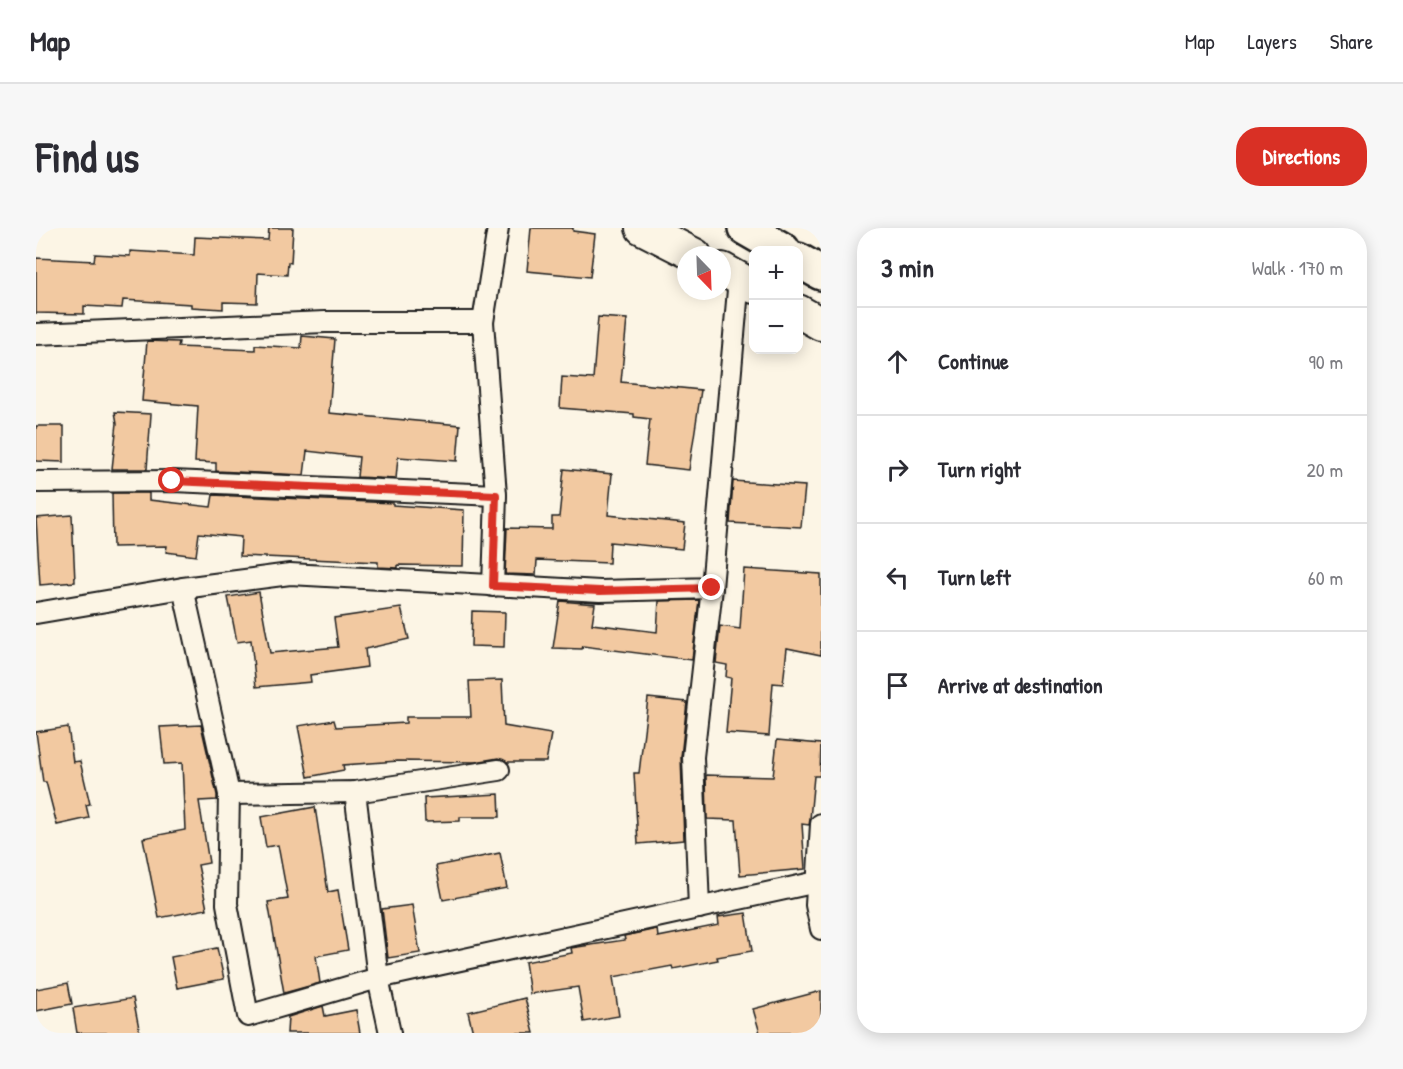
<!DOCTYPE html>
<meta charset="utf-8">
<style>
:root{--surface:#fff;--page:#f7f7f7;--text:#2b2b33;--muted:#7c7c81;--line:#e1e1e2;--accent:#d93025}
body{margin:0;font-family:"Patrick Hand",sans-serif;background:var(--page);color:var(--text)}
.controls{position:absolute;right:18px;top:18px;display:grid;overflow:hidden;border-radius:12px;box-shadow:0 3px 15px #0003}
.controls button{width:54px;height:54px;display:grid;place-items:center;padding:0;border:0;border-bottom:2px solid var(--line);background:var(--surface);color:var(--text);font:30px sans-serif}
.compass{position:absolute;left:641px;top:18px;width:54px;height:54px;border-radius:50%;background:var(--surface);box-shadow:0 3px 15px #0003;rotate:157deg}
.stop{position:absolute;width:18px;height:18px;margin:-14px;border:4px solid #d93025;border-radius:50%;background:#fff}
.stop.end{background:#d93025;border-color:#fff;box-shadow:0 2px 6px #0008}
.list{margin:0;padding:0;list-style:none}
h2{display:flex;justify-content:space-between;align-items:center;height:78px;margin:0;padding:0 24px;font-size:26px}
h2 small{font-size:20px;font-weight:400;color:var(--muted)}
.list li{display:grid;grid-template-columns:39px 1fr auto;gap:18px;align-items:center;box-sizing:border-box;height:108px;padding:0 24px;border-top:2px solid var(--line)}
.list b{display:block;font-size:22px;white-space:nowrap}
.list em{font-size:20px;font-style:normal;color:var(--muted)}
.icon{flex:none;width:33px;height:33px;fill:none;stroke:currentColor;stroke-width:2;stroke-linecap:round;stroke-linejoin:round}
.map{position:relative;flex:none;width:785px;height:805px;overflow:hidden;border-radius:24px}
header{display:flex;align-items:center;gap:36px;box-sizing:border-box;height:84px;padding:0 30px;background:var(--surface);border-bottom:2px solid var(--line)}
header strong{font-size:28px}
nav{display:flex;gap:33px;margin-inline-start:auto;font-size:21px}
.intro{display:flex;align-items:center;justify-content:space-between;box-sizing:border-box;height:144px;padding:0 36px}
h1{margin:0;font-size:42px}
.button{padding:15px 27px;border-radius:24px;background:var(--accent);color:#fff;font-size:21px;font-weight:700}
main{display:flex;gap:36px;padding:0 36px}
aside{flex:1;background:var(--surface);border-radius:24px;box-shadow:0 3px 15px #0003}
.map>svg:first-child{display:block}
.building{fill:#f2c9a1;stroke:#1c1c1c;stroke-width:1.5}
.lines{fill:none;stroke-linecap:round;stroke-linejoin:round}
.street-casing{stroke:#1c1c1c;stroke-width:24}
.primary-casing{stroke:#1c1c1c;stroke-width:36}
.highway-casing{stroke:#1c1c1c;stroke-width:38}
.street{stroke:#fcf5e5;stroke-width:20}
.primary{stroke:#fcf5e5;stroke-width:32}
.highway{stroke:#fcf5e5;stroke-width:33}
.route{stroke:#d93025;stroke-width:8}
</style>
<header>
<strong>Map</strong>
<nav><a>Map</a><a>Layers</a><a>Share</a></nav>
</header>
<div class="intro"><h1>Find us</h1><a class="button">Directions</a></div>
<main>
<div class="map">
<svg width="785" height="805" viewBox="0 0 785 805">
<rect width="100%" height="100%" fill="#fcf5e5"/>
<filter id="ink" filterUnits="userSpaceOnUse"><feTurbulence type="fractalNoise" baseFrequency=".0167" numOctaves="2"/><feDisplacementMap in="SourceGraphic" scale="12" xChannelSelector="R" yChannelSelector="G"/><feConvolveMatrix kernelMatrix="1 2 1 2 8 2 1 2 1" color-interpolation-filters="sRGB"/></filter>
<g filter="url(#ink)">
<!-- building -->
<g class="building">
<path d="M 233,0 L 257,0 L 255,35 L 252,34 L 251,47 L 222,45 L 221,75 L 187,74 L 187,81 L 155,79 L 155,76 L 87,72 L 86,80 L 48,78 L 48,86 L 0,85 L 0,30 L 58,33 L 59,26 L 94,28 L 94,23 L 158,27 L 159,9 L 232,12 Z"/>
<path d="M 495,0 L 537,0 L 537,3 L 559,6 L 554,49 L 491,43 Z"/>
<path d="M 562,89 L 591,91 L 585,154 L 665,162 L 653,242 L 609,237 L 614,191 L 598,189 L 598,186 L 524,180 L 526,149 L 557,151 Z"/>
<path d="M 266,108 L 299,111 L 293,185 L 424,197 L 421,233 L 362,229 L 360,251 L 321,249 L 323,229 L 271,223 L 268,247 L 180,243 L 180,235 L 159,234 L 162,178 L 106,173 L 111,113 L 143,114 L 142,119 L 219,122 L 219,117 L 265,120 Z"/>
<path d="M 79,184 L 115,186 L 111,241 L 76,241 L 81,195 Z"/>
<path d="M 0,198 L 28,198 L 28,234 L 0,233 Z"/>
<path d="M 528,241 L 576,246 L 572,287 L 649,295 L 646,321 L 574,314 L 573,335 L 501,332 L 500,347 L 469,346 L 471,300 L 516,301 L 516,289 L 523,289 Z"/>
<path d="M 697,253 L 769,258 L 765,299 L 694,295 Z"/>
<path d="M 76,265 L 113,265 L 113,272 L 175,279 L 177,267 L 357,275 L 357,277 L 428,282 L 427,338 L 362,337 L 362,340 L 342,339 L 342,334 L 204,328 L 205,309 L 163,305 L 160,328 L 130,324 L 131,318 L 77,319 Z"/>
<path d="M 36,287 L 39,354 L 4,357 L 0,290 Z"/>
<path d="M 708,341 L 785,346 L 785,427 L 751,420 L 747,456 L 737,455 L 733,508 L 690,505 L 695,450 L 690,449 L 691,437 L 680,435 L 684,398 L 704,401 Z"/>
<path d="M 223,364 L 234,425 L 302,419 L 298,390 L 365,380 L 373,411 L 329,421 L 331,439 L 274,447 L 275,454 L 220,459 L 215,412 L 201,414 L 192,369 Z"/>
<path d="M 663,372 L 656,432 L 547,418 L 546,421 L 517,420 L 524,373 L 559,376 L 556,396 L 621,404 L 623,373 Z"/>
<path d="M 436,383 L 469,384 L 468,419 L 435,418 Z"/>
<path d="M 466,452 L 468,498 L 515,506 L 510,534 L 471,534 L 462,530 L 439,534 L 362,533 L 307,537 L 308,542 L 272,549 L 262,498 L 298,492 L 300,499 L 370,495 L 370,489 L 435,489 L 433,453 Z"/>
<path d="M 612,470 L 651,474 L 645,529 L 648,612 L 602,616 L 598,545 L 603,545 Z"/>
<path d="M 165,497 L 181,567 L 181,572 L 163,573 L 173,635 L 162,637 L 171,681 L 123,690 L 107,610 L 149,602 L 146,535 L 128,536 L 124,499 Z"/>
<path d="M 32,499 L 37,534 L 44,533 L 54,576 L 50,577 L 53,590 L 21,597 L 10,554 L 7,554 L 0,504 Z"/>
<path d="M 741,512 L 785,516 L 784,548 L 778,548 L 774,591 L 773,597 L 766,596 L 769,641 L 704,647 L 700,592 L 671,591 L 670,547 L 737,549 Z"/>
<path d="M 463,566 L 464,589 L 424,589 L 424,593 L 389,594 L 388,570 Z"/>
<path d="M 279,579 L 292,664 L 302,662 L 312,722 L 280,728 L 284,755 L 248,765 L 232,674 L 252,671 L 242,617 L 230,619 L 225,589 Z"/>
<path d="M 464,625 L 471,660 L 407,672 L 400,638 Z"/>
<path d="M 376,677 L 384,725 L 352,730 L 346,681 Z"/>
<path d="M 710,685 L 716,723 L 681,729 L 682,732 L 637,741 L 636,738 L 577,749 L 583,788 L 548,794 L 542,759 L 494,766 L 489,734 L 536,725 L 535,720 L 589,712 L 588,708 L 621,701 L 622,709 L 683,697 L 682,689 Z"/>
<path d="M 181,720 L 188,751 L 141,760 L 135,729 Z"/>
<path d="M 32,755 L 36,776 L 0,783 L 0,761 Z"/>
<path d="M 785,763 L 785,800 L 764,805 L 724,805 L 717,781 Z"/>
<path d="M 97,770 L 104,805 L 41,805 L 37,780 Z"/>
<path d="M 489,770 L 498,805 L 437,805 L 432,784 Z"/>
<path d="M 287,778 L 289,788 L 320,782 L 324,805 L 251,805 L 252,789 Z"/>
</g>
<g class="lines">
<!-- street casing -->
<g class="street-casing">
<g id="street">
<path d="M 447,94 L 460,267 L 457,358"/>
<path d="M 0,106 L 289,94 L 447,94 L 462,0"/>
<path d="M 0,254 L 137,253 L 460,267"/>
<path d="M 147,360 L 193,566 L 191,676 L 212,788 L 342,750 L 781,654"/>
<path d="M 0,385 L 147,360 L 254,346 L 564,363 L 676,360 L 703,50"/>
<path d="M 319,564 L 342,750 L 354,805"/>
<path d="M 193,566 L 319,564 L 463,542"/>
<path d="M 785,596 L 780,677 L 785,701"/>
<path d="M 663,680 L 657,529 L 676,360"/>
</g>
</g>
<!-- primary casing -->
<g class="primary-casing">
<g id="primary">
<path d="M 606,0 L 659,27"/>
<path d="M 686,41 L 718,59"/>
<path d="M 762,83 L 785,96"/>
</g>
</g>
<!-- highway casing -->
<g class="highway-casing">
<g id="highway">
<path d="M 709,0 L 747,22"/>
<path d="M 762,32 L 785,45"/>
</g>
</g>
<!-- street -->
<use href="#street" class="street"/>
<!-- primary -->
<use href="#primary" class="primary"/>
<!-- highway -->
<use href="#highway" class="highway"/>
</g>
</g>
<g class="lines" filter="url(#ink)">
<!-- route -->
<path class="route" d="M 136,253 L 460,267 L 457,358 L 564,363 L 676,360"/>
</g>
</svg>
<div class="controls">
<button>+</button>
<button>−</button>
</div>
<svg class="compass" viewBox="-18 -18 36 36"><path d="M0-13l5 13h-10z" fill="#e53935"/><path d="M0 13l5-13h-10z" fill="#7c7c81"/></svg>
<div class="stop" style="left:136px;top:253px"></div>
<div class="stop end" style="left:676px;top:360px"></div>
</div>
<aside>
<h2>3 min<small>Walk · 170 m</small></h2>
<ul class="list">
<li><svg class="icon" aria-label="ahead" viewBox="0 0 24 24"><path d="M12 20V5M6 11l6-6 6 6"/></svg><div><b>Continue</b></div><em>90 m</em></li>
<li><svg class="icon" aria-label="right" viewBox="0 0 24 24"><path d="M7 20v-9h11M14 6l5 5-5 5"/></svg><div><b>Turn right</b></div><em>20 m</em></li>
<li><svg class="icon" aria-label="left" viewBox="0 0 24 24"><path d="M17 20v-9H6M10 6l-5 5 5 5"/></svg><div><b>Turn left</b></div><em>60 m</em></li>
<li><svg class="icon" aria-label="arrive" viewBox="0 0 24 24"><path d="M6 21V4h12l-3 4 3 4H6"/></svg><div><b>Arrive at destination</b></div></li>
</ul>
</aside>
</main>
